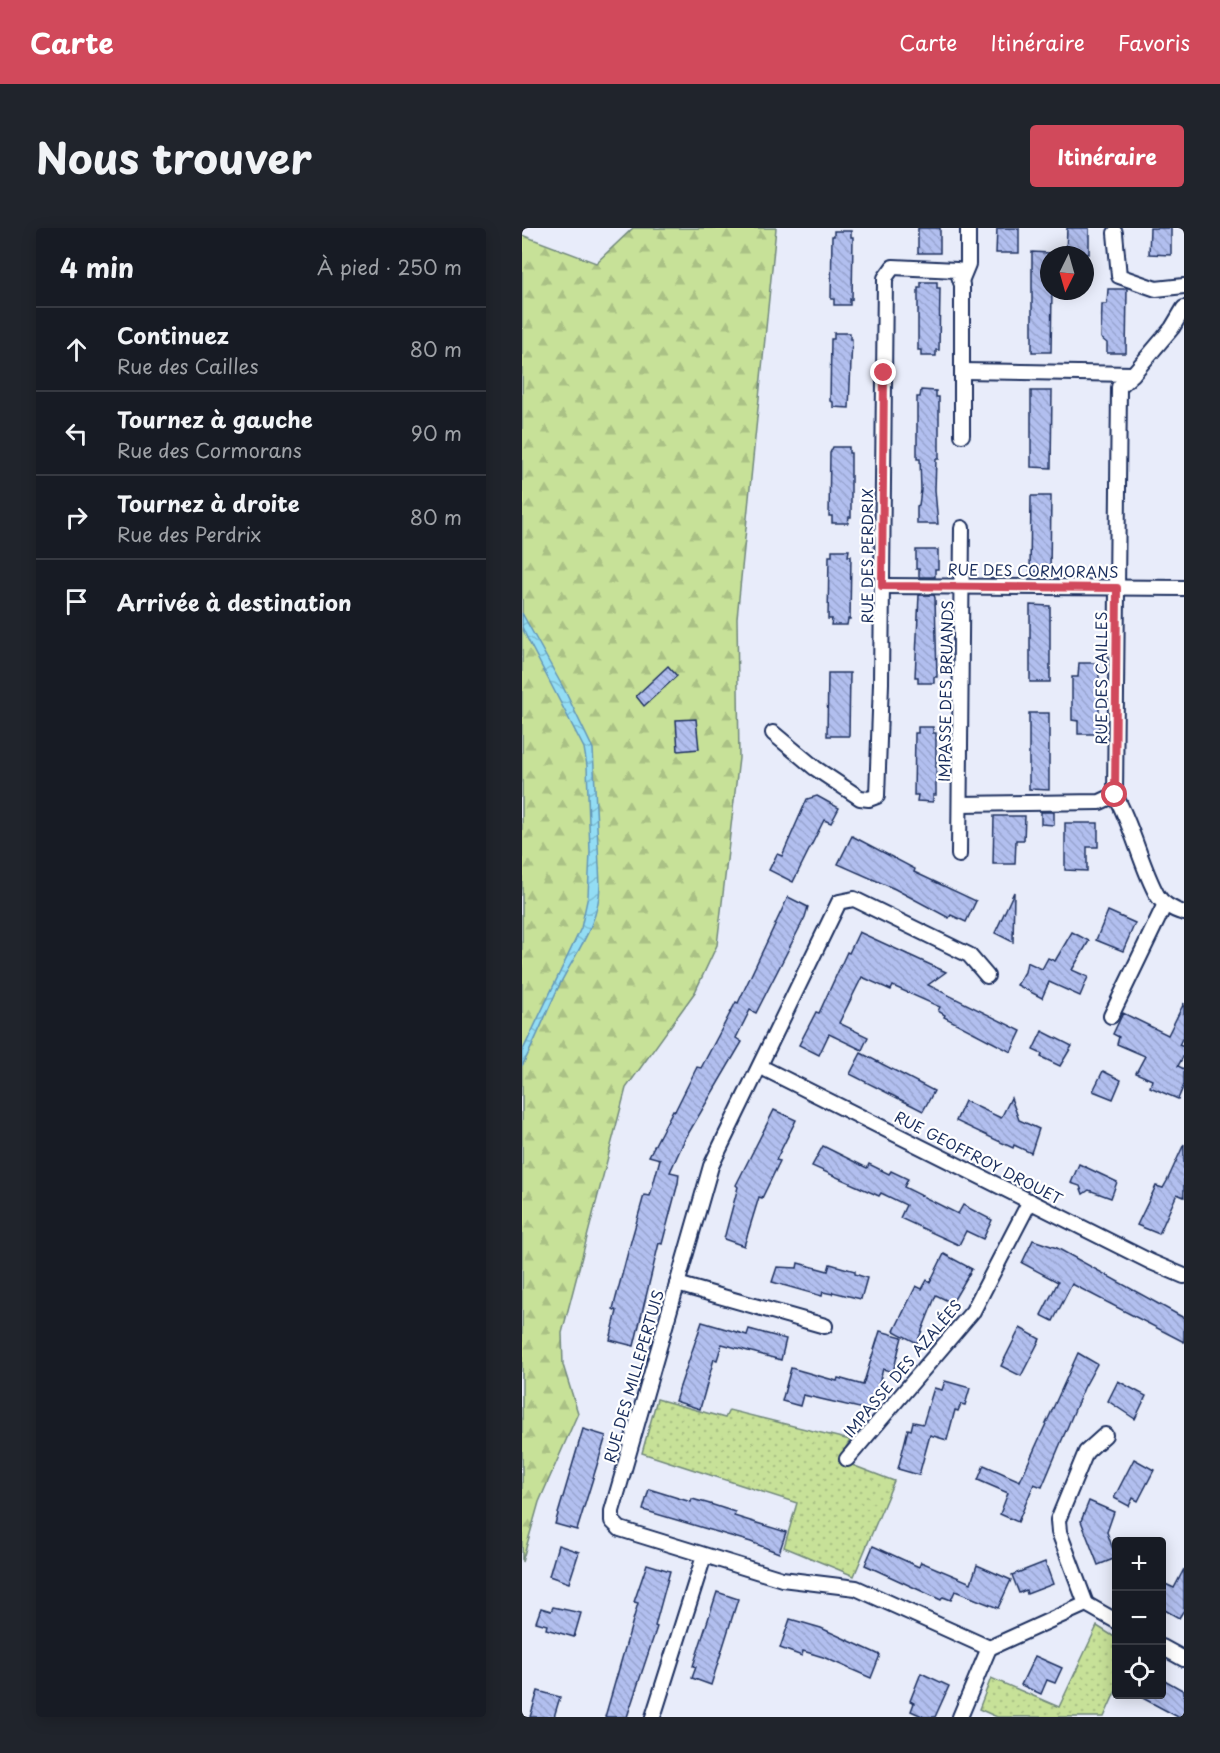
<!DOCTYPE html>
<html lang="fr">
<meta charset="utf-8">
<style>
:root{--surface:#171b24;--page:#20242c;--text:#f1f3f6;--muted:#9ea1a6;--line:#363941;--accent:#d1495b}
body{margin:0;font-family:"Playpen Sans",sans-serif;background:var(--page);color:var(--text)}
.controls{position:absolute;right:18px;bottom:18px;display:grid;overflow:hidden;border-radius:6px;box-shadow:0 3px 15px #0003}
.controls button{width:54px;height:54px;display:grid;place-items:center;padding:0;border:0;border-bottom:2px solid var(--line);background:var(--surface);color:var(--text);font:30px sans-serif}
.compass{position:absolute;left:518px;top:18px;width:54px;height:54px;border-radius:50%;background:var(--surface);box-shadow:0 3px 15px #0003;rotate:185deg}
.stop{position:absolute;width:18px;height:18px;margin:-14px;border:4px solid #d1495b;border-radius:50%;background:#fff}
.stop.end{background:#d1495b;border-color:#fff;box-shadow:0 2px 6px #0008}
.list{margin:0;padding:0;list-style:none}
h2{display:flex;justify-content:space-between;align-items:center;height:78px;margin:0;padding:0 24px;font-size:26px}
h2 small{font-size:20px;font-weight:400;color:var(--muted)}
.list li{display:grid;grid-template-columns:39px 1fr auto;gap:18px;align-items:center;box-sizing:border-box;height:84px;padding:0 24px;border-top:2px solid var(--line)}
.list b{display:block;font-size:22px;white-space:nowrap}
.list p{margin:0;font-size:20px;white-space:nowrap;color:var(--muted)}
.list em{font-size:20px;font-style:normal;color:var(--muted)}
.icon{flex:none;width:33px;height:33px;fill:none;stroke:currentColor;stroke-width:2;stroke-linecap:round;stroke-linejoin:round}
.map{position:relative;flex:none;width:662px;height:1489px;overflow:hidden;border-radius:6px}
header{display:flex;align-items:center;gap:36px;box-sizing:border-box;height:84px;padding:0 30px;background:var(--accent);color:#fff}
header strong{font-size:28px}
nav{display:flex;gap:33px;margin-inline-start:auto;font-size:21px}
.intro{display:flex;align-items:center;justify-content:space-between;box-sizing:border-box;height:144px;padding:0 36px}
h1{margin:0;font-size:42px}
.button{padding:15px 27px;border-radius:6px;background:var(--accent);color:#fff;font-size:21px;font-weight:700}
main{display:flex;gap:36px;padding:0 36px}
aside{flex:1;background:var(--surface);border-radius:6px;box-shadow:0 3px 15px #0003}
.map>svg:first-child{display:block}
.grass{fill:url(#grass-dots);stroke:#71887b;stroke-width:1.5}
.forest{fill:url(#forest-firs);stroke:#71887b;stroke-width:1.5}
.water{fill:url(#water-waves);stroke:#6397b8;stroke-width:1.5}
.building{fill:url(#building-back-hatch);stroke:#1b2f5e;stroke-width:1.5}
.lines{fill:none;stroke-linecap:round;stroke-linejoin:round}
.minor-casing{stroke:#1b2f5e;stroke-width:18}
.minor{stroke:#fff;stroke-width:14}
.route{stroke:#d1495b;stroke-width:8}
.labels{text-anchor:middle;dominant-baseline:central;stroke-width:4.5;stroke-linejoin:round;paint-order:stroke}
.street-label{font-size:15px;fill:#1b2f5e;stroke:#fff}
</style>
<header>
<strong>Carte</strong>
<nav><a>Carte</a><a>Itinéraire</a><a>Favoris</a></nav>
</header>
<div class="intro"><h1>Nous trouver</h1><a class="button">Itinéraire</a></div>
<main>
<aside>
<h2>4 min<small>À pied · 250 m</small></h2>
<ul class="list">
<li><svg class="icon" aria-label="ahead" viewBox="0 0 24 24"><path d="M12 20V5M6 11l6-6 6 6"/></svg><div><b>Continuez</b><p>Rue des Cailles</p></div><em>80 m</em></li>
<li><svg class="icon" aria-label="left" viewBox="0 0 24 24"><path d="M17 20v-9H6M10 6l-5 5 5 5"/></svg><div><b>Tournez à gauche</b><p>Rue des Cormorans</p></div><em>90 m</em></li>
<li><svg class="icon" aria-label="right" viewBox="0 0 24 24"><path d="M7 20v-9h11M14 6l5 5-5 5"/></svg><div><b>Tournez à droite</b><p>Rue des Perdrix</p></div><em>80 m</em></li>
<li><svg class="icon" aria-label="arrive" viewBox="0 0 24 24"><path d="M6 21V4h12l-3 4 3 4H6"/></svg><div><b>Arrivée à destination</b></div></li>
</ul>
</aside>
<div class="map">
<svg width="662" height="1489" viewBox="0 0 662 1489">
<defs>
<pattern id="grass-dots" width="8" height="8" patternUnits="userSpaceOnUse" patternTransform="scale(1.5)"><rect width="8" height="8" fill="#c7e198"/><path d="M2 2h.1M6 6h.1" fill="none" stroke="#aac185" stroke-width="1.8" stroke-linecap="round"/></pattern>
<pattern id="forest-firs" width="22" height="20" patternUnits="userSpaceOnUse" patternTransform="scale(1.5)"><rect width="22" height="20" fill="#c7e198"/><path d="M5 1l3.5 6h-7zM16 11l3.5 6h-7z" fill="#aac185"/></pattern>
<pattern id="water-waves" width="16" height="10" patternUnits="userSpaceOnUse" patternTransform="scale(1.5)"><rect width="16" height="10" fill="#93ddf4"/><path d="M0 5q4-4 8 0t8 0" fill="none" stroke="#7ebed4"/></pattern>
<pattern id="building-back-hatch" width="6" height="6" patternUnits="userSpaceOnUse" patternTransform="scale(1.5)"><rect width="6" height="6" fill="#b2bfef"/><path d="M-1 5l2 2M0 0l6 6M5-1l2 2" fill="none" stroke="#98a4cf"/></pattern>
</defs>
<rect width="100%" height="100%" fill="#e8ecfa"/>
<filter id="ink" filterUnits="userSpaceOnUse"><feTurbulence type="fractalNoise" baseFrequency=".0167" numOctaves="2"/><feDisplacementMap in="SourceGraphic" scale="12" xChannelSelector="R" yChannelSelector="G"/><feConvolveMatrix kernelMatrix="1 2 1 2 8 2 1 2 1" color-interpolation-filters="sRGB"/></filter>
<g filter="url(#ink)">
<!-- grass -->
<g class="grass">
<path d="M 135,1171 L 203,1190 L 207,1182 L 328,1212 L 317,1232 L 372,1253 L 332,1348 L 262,1319 L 275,1275 L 120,1225 Z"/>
<path d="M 575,1398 L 594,1410 L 594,1462 L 582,1489 L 475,1489 L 457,1481 L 469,1450 L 537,1479 Z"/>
</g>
<!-- forest -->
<path class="forest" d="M 111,0 L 254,0 L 215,390 L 217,530 L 195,717 L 173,764 L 104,860 L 40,1105 L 41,1137 L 56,1185 L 17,1274 L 0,1334 L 0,7 L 74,35 Z"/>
<!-- water -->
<path class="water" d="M 0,385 L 43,463 L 71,521 L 78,657 C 77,697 54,724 37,758 C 24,785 14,812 0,838 L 0,824 L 59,700 L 66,668 L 68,624 L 65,538 L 62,520 L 5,410 L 0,399 Z"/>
<!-- building -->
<g class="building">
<rect x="396" y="0" width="22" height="25"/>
<path d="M 475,0 L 497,0 L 497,25 L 474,25 Z"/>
<path d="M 545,0 L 567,0 L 567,26 L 544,26 Z"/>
<path d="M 628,0 L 649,0 L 649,27 L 627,26 Z"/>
<path d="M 312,3 L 329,3 L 329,9 L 331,9 L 330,72 L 328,71 L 328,77 L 312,77 L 312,71 L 309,71 L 310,8 L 312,8 Z"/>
<path d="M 510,24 L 527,25 L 527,63 L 530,63 L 529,124 L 510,124 Z"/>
<path d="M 399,54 L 415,54 L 415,60 L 418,60 L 417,122 L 414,122 L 414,128 L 399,128 L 399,122 L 396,122 L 396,60 L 399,60 Z"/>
<path d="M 586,61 L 605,61 L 604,125 L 585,125 L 585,115 L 579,110 L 580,76 L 585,76 Z"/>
<path d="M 312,105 L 328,105 L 328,111 L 330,111 L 327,180 L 311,179 L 311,174 L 308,173 L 309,111 L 312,111 Z"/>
<path d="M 399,162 L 414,163 L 414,169 L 417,169 L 417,231 L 414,231 L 413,262 L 416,296 L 395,296 L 395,278 L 397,277 L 399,262 L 398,231 L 395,231 L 395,169 L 398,169 Z"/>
<path d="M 509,163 L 530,163 L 529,240 L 509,239 Z"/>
<path d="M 311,219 L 327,219 L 327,225 L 329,225 L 329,289 L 327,289 L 326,295 L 310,295 L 310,288 L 307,288 L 308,225 Z"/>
<path d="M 509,268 L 529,268 L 528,344 L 508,344 Z"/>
<path d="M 310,322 L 327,322 L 326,328 L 329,328 L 328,391 L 326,391 L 325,397 L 309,397 L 310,391 L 306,391 L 307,328 L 310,328 Z"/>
<path d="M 394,322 L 416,322 L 416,341 L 413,341 L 413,349 L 397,349 L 397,341 L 394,341 Z"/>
<path d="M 397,367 L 412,367 L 413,370 L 415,449 L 412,449 L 412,455 L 396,455 L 396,449 L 393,449 Z"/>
<path d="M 508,377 L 528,378 L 528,454 L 508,454 Z"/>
<path d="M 557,435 L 577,435 L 577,506 L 556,506 L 556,493 L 550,492 L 550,449 L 556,449 Z"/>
<path d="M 146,438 L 155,448 L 122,478 L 114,468 Z"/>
<path d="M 306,445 L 328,445 L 327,508 L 305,508 Z"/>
<path d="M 507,485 L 527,485 L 527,562 L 507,561 Z"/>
<path d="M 174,491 L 177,521 L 156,523 L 154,492 Z"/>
<path d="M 396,499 L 411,499 L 411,505 L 414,505 L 414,567 L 411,567 L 411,574 L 395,573 L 396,567 L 392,567 L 393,505 L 396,505 Z"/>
<path d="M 295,568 L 317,580 L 309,595 L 302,592 L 271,654 L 247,642 L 255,626 L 260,628 L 285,571 Z"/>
<path d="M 519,584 L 532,584 L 532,597 L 519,596 Z"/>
<path d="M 472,588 L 503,588 L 502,612 L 494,612 L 493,636 L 471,636 Z"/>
<path d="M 543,595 L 576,595 L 576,619 L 565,619 L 565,643 L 543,642 Z"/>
<path d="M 330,608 L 393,641 L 392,644 L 454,673 L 444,694 L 429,687 L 427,690 L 373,661 L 316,636 Z"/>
<path d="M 492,664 L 491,714 L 473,705 Z"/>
<path d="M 266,669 L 286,679 L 283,689 L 234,785 L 228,782 L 214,810 L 220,814 L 163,911 L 148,944 L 157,946 L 156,955 L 140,1016 L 137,1015 L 112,1118 L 88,1112 L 95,1083 L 91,1081 L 106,1024 L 122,967 L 128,968 L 138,931 L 127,928 L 151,882 L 153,883 L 175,839 L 179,840 L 214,774 L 216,775 Z"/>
<path d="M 586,683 L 613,695 L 601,723 L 574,712 Z"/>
<path d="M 337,704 L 424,744 L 406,757 L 499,803 L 489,824 L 422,789 L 423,787 L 416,783 L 418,779 L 371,758 L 369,762 L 340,749 L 317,795 L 346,809 L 340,822 L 307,806 L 297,827 L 277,817 L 294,784 L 297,785 L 325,724 L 327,725 Z"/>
<path d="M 550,704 L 567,713 L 550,742 L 566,749 L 558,768 L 527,754 L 520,770 L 495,757 L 503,744 L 505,734 L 520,741 L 526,730 L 533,733 Z"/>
<path d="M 662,775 L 662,807 L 657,817 L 662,819 L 662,827 L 656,838 L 662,841 L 662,857 L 656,871 L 628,859 L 630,852 L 614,845 L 623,828 L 595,816 L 597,809 L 591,806 L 601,785 L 646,807 Z"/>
<path d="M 520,803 L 550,818 L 538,838 L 519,829 L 520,826 L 511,822 Z"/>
<path d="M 339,825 L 412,863 L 401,883 L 328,846 Z"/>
<path d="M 581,843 L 599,852 L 591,871 L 571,863 Z"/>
<path d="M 489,870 L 497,892 L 517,901 L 509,925 L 492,917 L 491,920 L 434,893 L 443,873 L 479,890 Z"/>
<path d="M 252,882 L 274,892 L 254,932 L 258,933 L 240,970 L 237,969 L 222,1018 L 202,1011 L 216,959 L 214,957 Z"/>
<path d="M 662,916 L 662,969 L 655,966 L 637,1006 L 615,997 L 634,958 L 641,960 L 645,953 Z"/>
<path d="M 301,918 L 345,940 L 347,936 L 367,946 L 369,943 L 386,951 L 382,959 L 436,986 L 441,977 L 470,992 L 461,1011 L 444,1003 L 437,1017 L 378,990 L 384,977 L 359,965 L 357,968 L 290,938 Z"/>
<path d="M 557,936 L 595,954 L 589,970 L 567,962 L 561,966 L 558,958 L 549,955 Z"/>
<path d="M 511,1012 L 535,1020 L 662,1090 L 662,1114 L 550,1056 L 531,1093 L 519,1087 L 536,1054 L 500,1035 Z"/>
<path d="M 422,1026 L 450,1041 L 430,1075 L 414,1067 L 395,1115 L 372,1103 L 394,1058 L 400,1061 L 405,1052 L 408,1054 Z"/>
<path d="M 276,1035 L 306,1043 L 308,1036 L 333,1043 L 333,1046 L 345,1050 L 339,1071 L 311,1064 L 310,1066 L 301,1064 L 300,1068 L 250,1054 L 255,1039 L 275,1040 Z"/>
<path d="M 180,1094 L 225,1107 L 227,1101 L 264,1111 L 259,1132 L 200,1116 L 195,1132 L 192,1131 L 178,1181 L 153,1173 Z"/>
<path d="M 498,1100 L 518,1111 L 499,1148 L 479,1138 Z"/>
<path d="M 358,1103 L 380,1109 L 371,1144 L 361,1141 L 352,1173 L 346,1182 L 281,1167 L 278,1178 L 260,1173 L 269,1140 L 315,1153 L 316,1150 L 341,1157 Z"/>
<path d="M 556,1125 L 575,1136 L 562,1160 L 520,1259 L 512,1256 L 496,1294 L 478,1286 L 486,1265 L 456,1252 L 462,1237 L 498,1253 Z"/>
<path d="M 423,1153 L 448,1160 L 443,1177 L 439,1176 L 436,1183 L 433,1182 L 425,1212 L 408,1207 L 397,1247 L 376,1241 L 386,1201 L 389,1202 L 391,1194 L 401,1196 L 412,1160 L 420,1162 Z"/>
<path d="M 596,1153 L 624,1168 L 613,1191 L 586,1173 Z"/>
<path d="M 61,1201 L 84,1208 L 55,1302 L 33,1296 Z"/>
<path d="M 612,1231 L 632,1242 L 616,1273 L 611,1270 L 607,1278 L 592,1270 Z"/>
<path d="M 127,1261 L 169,1274 L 170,1271 L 188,1276 L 213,1284 L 212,1288 L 264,1304 L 257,1325 L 229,1314 L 121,1282 Z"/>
<path d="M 567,1273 L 592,1284 L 585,1304 L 594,1330 L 576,1337 L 559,1293 Z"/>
<path d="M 36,1317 L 57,1324 L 47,1355 L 27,1348 Z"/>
<path d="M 351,1318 L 397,1339 L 399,1334 L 449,1355 L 455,1337 L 489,1352 L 476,1380 L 433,1363 L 429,1372 L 421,1369 L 419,1372 L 343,1337 Z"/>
<path d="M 523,1334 L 531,1356 L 505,1366 L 504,1362 L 497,1365 L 490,1347 Z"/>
<path d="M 125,1336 L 148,1343 L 133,1398 L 135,1399 L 105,1489 L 83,1489 L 116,1375 L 112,1374 Z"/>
<path d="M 662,1341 L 662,1382 L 657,1390 L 639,1380 L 639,1354 L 652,1360 Z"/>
<path d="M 195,1364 L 216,1371 L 189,1457 L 170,1450 L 174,1439 L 171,1438 Z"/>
<path d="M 31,1379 L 59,1385 L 52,1409 L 24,1401 L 25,1397 L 14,1394 L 19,1380 L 29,1383 Z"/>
<path d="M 268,1391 L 299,1400 L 358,1427 L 349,1450 L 301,1429 L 281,1423 L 280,1428 L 258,1420 Z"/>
<path d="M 513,1428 L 540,1440 L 533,1455 L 525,1452 L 519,1466 L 499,1457 Z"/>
<path d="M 399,1445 L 427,1458 L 413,1489 L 402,1489 L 389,1483 L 392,1475 L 388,1473 Z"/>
<path d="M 639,1450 L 662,1463 L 662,1489 L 656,1489 L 615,1467 L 639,1467 Z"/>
<path d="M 16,1463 L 38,1469 L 32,1489 L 8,1489 Z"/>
</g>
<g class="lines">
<!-- minor casing -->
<g class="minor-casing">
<g id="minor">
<path d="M 593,5 L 597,48 L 634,61 L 662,58"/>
<path d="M 439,53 L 446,36 L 446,0"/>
<path d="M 440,143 L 611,146 L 650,100 L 662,80"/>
<path d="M 611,146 L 597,159 L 593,567 C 611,599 619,638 635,667 C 641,677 652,682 662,685"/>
<path d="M 360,358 L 662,360"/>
<path d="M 251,505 L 293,540 L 338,570 L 347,571 L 355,568 L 359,455 L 363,50 L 371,39 L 435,42 L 440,57 L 440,207"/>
<path d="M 438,576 L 578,574 L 593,567"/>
<path d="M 437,627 L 440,300"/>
<path d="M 465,748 L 447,727 L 332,671 L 317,674 L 189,938 L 90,1283 L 90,1293 L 98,1301 L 260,1351 L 334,1360 L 467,1420 L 564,1376 L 594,1393"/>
<path d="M 589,788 L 643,676"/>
<path d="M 239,839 L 629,1034 L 662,1048"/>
<path d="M 155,1056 L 303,1098"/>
<path d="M 325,1231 L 451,1083 L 508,973"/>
<path d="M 564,1376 L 537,1304 L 536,1292 L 564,1224 L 583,1207"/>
<path d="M 640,1419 L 662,1431"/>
<path d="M 131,1489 L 182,1328"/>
<path d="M 438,1489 L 467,1420"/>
</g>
</g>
<!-- minor -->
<use href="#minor" class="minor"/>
</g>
</g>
<g class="lines" filter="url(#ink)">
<!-- route -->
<path class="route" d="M 362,145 L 360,358 L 595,360 L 593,567"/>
</g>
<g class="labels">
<!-- street labels -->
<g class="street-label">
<text transform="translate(344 328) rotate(-90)">RUE DES PERDRIX</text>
<text transform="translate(511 342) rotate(1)">RUE DES CORMORANS</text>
<text transform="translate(578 450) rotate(-90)">RUE DES CAILLES</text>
<text transform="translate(423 463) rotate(-89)">IMPASSE DES BRUANDS</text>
<text transform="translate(457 929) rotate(27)">RUE GEOFFROY DROUET</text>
<text transform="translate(380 1140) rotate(-50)">IMPASSE DES AZALÉES</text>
<text transform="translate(111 1148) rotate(-74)">RUE DES MILLEPERTUIS</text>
</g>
</g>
</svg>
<div class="controls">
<button>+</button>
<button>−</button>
<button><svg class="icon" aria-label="locate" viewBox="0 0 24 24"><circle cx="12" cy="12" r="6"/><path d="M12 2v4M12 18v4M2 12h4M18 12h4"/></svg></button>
</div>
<svg class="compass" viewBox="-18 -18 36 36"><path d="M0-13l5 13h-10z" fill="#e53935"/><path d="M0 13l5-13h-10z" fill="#9ea1a6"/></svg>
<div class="stop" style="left:593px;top:567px"></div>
<div class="stop end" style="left:362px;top:145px"></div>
</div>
</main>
